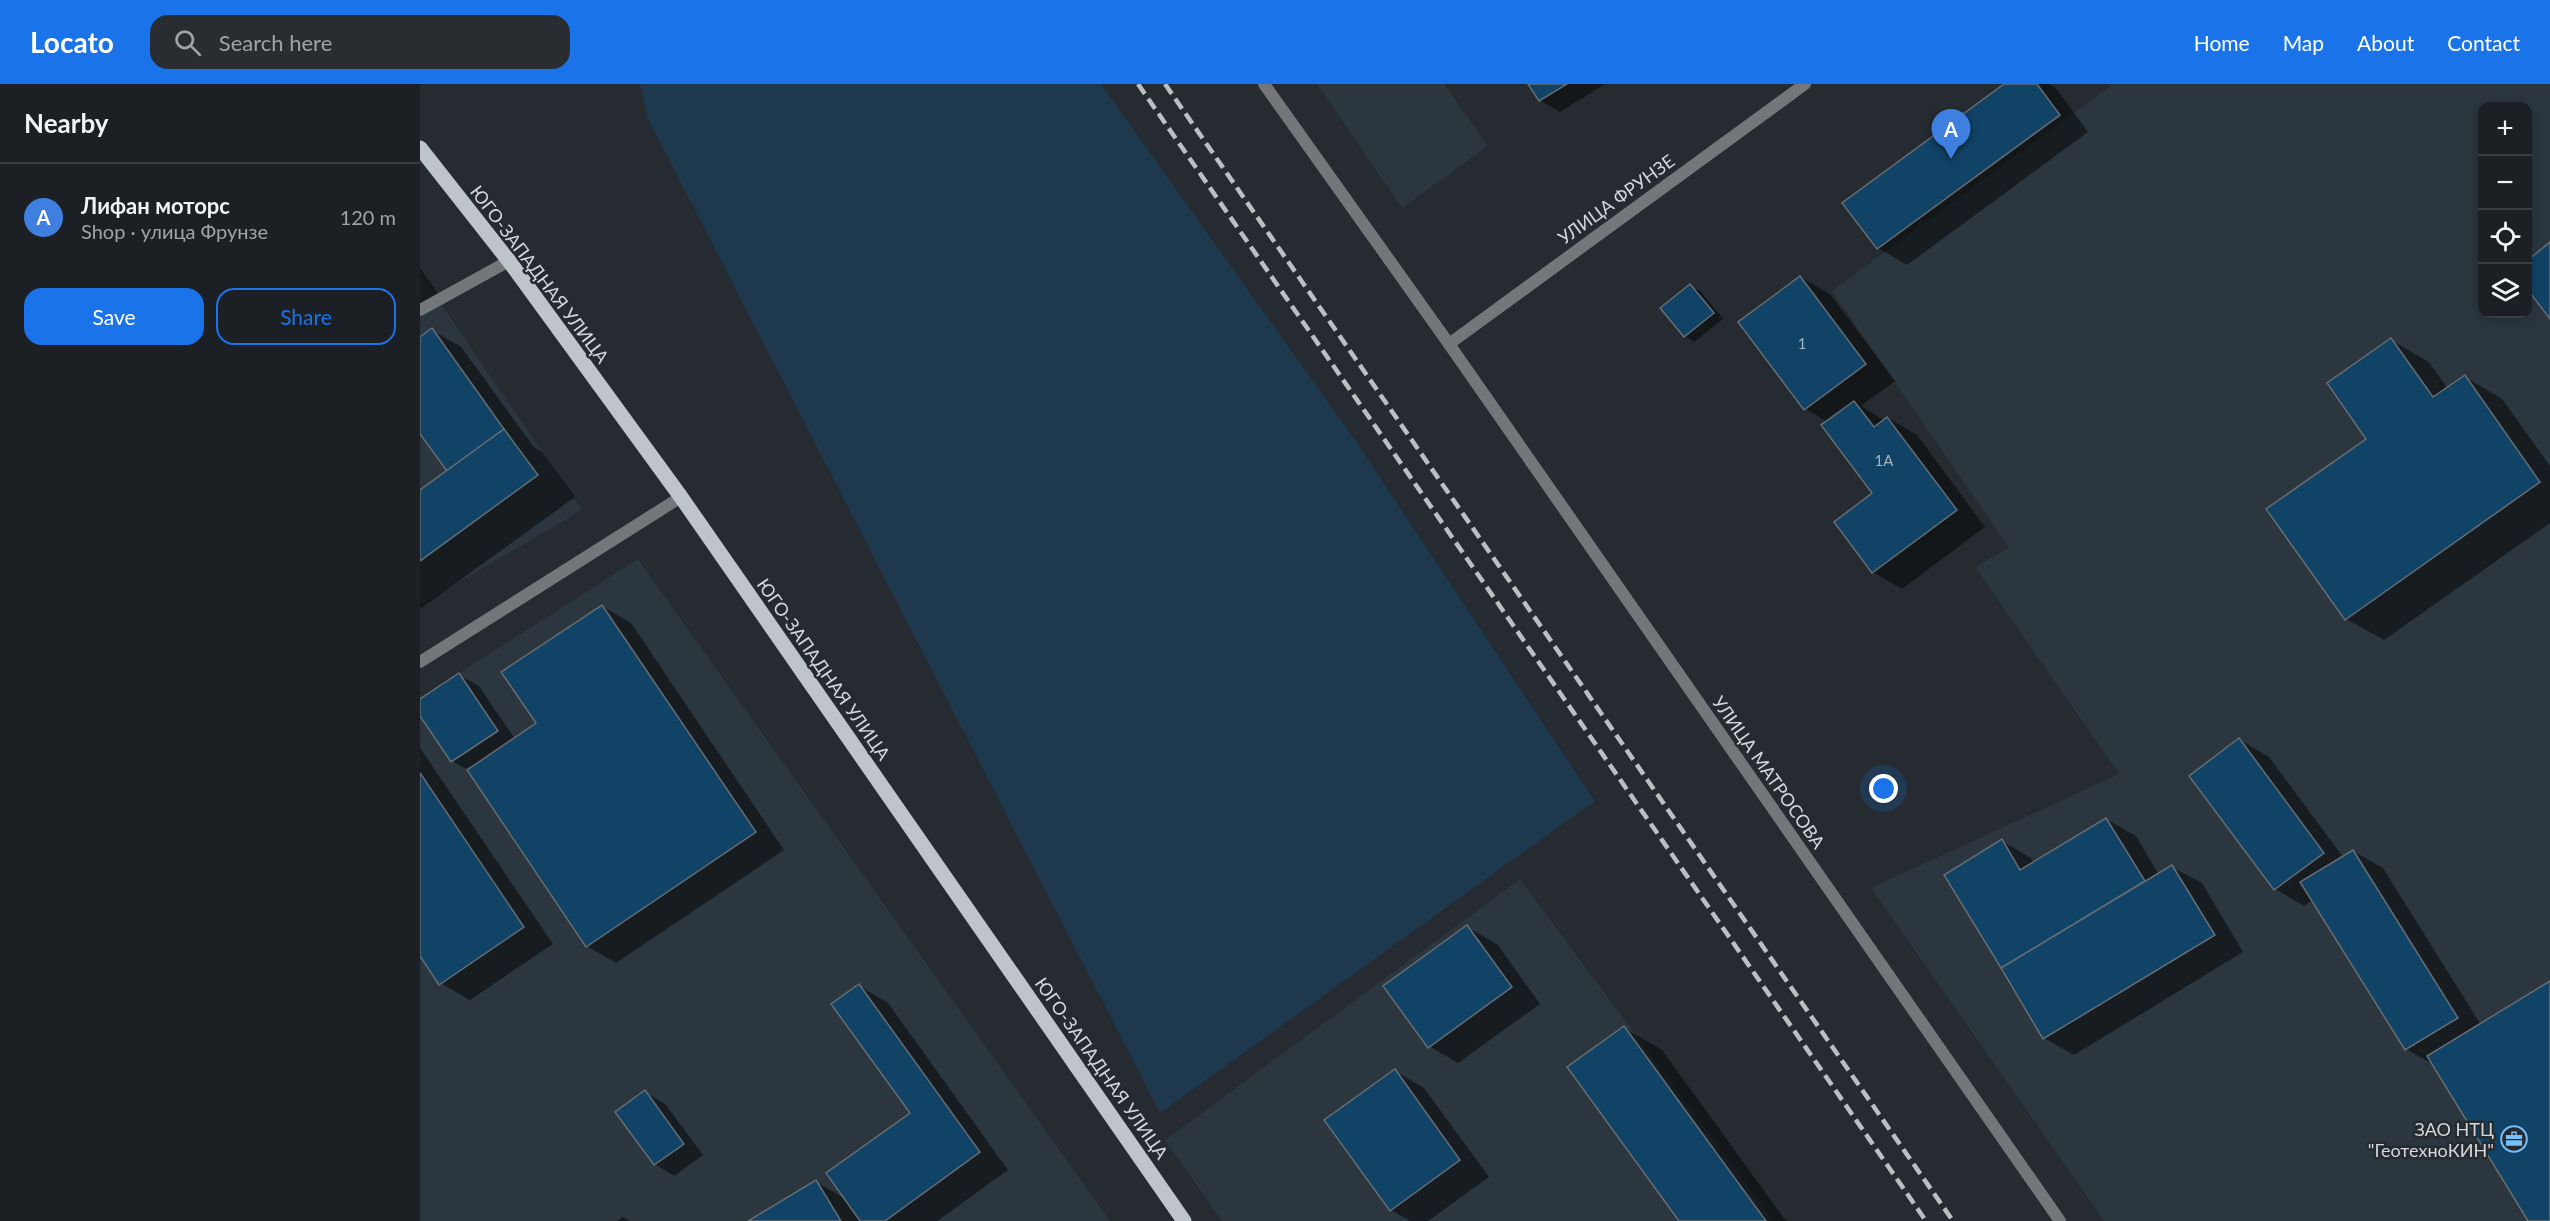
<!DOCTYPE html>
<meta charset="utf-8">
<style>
:root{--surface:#1c2024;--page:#292d31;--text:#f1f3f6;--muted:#a0a3a6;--line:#3a3e41;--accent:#1a73e8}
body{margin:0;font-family:Lato,sans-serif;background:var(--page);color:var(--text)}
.controls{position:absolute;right:18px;top:18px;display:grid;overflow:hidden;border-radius:12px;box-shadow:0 3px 15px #0003}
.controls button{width:54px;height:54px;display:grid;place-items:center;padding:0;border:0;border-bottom:2px solid var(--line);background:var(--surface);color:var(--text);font:30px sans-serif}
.you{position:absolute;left:1464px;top:705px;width:21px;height:21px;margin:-15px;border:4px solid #fff;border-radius:50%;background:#1a73e8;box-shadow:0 0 0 9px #1a73e833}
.badge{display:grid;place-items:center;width:39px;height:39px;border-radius:50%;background:var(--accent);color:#fff;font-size:20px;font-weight:700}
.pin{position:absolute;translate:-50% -50px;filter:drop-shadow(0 2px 3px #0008)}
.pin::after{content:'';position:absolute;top:32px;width:21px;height:18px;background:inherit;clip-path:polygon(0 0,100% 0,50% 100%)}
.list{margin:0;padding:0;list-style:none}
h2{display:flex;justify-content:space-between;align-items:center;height:78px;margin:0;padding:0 24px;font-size:26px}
h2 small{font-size:20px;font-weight:400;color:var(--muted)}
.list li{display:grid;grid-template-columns:39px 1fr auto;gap:18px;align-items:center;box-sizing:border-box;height:108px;padding:0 24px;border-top:2px solid var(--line)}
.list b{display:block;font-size:22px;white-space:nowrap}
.list p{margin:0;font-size:20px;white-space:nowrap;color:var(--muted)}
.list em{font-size:20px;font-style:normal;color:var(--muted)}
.actions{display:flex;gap:12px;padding:18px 24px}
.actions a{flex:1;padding:14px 0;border:2px solid var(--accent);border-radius:18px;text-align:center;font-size:21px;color:var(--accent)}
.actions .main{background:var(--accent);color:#fff}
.icon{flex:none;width:33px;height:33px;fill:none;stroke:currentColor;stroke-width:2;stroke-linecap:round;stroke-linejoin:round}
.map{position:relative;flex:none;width:2130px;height:1137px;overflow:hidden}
header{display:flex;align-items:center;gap:36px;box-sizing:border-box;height:84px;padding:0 30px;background:var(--accent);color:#fff}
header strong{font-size:28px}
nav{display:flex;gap:33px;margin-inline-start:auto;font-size:21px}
.search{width:420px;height:54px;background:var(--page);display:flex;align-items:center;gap:15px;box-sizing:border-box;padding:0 21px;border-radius:18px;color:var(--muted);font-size:22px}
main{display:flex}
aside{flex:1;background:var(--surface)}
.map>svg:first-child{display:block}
.built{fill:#2b363f;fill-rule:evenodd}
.green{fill:#1e384d}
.shadow{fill:#0007}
.building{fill:#114366;stroke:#666d73;stroke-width:1.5}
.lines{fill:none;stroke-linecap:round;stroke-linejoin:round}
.service{stroke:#74777a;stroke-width:12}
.minor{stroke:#74777a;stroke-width:12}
.tertiary{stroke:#74777a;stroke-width:12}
.primary{stroke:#bec5ca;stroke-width:15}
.rail{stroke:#bbbfc2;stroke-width:4.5;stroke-dasharray:12 6;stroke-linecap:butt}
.labels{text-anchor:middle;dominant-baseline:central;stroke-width:5;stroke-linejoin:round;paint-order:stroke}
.number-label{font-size:15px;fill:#a3b3be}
.street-label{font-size:18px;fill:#d4d8db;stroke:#252b30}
.poi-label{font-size:18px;fill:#d4d8db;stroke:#252b30;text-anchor:end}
</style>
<header>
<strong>Locato</strong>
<div class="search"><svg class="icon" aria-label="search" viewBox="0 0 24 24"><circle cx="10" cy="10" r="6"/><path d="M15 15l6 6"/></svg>Search here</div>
<nav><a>Home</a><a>Map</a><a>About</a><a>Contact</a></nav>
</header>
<main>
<aside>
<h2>Nearby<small></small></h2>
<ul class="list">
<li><span class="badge" style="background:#3f7fe0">A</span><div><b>Лифан моторс</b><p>Shop · улица Фрунзе</p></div><em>120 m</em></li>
</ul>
<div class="actions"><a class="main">Save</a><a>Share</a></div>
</aside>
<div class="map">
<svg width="2130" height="1137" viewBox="0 0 2130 1137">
<rect width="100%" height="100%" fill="#252b30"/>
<!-- built -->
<g class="built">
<path d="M 897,0 L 1024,0 L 1068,62 L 982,124 Z"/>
<path d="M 1693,0 L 2130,0 L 2130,1137 L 1684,1137 L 1451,804 L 1699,690 L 1555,483 L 1589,464 L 1412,207 ZM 2062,22 L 2108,22 L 2108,230 L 2062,230 Z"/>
<path d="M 0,189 L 162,426 L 0,521 Z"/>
<path d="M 218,475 L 690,1137 L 0,1137 L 0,614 Z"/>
<path d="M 1100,795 L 1354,1137 L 802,1137 L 745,1056 Z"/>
</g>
<!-- green -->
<path class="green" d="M 220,0 L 681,0 L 935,356 L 1175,717 L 740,1029 L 228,35 Z"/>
<!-- shadow -->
<g class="shadow">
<path d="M 1110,0 L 1185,0 L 1140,28 L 1120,16 Z"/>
<path d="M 1587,0 L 1629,0 L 1635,3 L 1668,48 L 1487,181 L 1458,164 Z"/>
<path d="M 0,184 L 18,210 L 0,222 Z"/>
<path d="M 1380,193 L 1410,210 L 1475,297 L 1441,322 L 1465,337 L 1468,334 L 1497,351 L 1565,443 L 1482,505 L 1453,488 L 1454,410 L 1408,338 L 1386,325 L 1320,238 Z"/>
<path d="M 1271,202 L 1280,207 L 1303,235 L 1274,258 L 1265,252 Z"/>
<path d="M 12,246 L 41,263 L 114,363 L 122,368 L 155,413 L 0,525 L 0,408 L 29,387 L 0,347 L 0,254 Z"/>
<path d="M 1971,256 L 2009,278 L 2028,305 L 2045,293 L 2082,315 L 2130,382 L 2130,439 L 1964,556 L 1926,535 L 1949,355 Z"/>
<path d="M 182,522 L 211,539 L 364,766 L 196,879 L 167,862 L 49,686 L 32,677 L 0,629 L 0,617 L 39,591 L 59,602 L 95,655 L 118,640 Z"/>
<path d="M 1820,656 L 1849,673 L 1923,773 L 1933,767 L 1963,784 L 2061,941 L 2130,899 L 2130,1137 L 2110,1137 L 2014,981 L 1986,965 L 1893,816 L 1884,822 L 1855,805 Z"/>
<path d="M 0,664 L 133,860 L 50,916 L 20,899 L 0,870 Z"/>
<path d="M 1686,735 L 1716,752 L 1739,791 L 1752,783 L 1782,799 L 1823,868 L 1654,971 L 1624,954 L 1526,791 L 1582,757 L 1611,774 L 1614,779 Z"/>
<path d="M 1047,843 L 1077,860 L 1120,920 L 1038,979 L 1009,962 Z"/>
<path d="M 439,902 L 468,919 L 588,1086 L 517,1137 L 442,1137 L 440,1134 L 439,1137 L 331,1137 L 396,1098 L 426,1115 L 492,1029 Z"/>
<path d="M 1204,944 L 1242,966 L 1366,1137 L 1261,1137 Z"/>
<path d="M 975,987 L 1004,1004 L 1069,1093 L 1008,1137 L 990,1137 L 971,1126 Z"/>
<path d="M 225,1008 L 245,1020 L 283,1071 L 254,1092 L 235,1080 Z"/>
<path d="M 203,1133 L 210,1137 L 197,1137 Z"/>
</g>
<!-- building -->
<g class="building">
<path d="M 1108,0 L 1147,0 L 1119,17 Z"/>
<path d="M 1584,0 L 1617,0 L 1640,31 L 1457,165 L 1422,119 Z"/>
<path d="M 2130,158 L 2130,235 L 2108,206 L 2108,176 Z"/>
<path d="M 1380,192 L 1446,280 L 1384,326 L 1318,238 Z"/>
<path d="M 1270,200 L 1294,229 L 1264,253 L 1240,224 Z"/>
<path d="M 12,244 L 84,345 L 27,387 L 0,350 L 0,253 Z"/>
<path d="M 1971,254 L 2013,313 L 2045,291 L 2120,398 L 1925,536 L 1846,425 L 1946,355 L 1907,299 Z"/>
<path d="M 1434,317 L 1454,343 L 1467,333 L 1537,426 L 1452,489 L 1414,438 L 1452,409 L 1401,341 Z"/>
<path d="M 84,345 L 118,391 L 0,477 L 0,406 Z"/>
<path d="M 182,521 L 336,748 L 166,863 L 47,686 L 116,639 L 81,588 Z"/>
<path d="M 39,589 L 78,647 L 31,678 L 0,632 L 0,615 Z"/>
<path d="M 1819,654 L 1904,769 L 1854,806 L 1769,692 Z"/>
<path d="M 0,689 L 104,843 L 19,901 L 0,872 Z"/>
<path d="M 1686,734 L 1725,797 L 1581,884 L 1524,791 L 1582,755 L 1600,786 Z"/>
<path d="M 1933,766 L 2038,934 L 1985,966 L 1880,798 Z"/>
<path d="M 1752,781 L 1795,851 L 1623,955 L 1581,884 Z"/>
<path d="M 1047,841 L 1092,903 L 1008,964 L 963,902 Z"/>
<path d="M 2130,897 L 2130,1137 L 2108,1137 L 2007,972 Z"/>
<path d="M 439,900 L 560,1068 L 465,1137 L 440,1137 L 406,1089 L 490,1029 L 411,920 Z"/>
<path d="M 1204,942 L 1346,1137 L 1259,1137 L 1147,983 Z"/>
<path d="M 975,985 L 1040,1076 L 970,1127 L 904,1036 Z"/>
<path d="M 225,1006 L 264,1060 L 234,1081 L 195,1028 Z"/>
<path d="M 396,1096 L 421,1137 L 328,1137 Z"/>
</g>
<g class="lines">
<!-- service -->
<g class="service">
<path d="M 0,226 L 89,177"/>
<path d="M 0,578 L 261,413"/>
</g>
<!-- minor -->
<path class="minor" d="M 844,0 L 1029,260"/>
<!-- tertiary -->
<path class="tertiary" d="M 1385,0 L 1029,260 L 1640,1137"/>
<!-- primary -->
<path class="primary" d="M 0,64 L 89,177 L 261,413 L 764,1137"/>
<!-- rail -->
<g class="rail">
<path d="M 718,0 L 1506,1137"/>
<path d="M 745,0 L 1533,1137"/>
</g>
</g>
<!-- icons -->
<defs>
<g id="office-ring" transform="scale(1.35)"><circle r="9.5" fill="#252b30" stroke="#78bff7" stroke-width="1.5"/><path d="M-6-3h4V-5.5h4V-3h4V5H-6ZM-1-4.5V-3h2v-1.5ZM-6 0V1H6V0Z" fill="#78bff7"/></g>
</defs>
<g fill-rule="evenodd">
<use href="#office-ring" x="2094" y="1055"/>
</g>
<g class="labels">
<!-- number labels -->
<g class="number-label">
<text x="1382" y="259">1</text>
<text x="1464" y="376">1А</text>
</g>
<!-- street labels -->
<g class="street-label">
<text transform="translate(1196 115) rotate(-36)">УЛИЦА ФРУНЗЕ</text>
<text transform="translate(120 190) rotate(53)">ЮГО-ЗАПАДНАЯ УЛИЦА</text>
<text transform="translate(404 585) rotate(55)">ЮГО-ЗАПАДНАЯ УЛИЦА</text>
<text transform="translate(1349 688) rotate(55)">УЛИЦА МАТРОСОВА</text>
<text transform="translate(682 984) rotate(55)">ЮГО-ЗАПАДНАЯ УЛИЦА</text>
</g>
<!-- poi labels -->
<g class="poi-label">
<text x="2074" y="1045">ЗАО НТЦ<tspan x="2074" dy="21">"ГеотехноКИН"</tspan></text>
</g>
</g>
</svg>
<div class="controls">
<button>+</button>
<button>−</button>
<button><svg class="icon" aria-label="locate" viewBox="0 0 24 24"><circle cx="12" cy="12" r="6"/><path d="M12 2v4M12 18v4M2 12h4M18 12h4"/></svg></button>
<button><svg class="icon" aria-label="layers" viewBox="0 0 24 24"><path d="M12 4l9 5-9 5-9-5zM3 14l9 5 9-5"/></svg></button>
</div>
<div class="you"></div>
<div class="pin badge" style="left:1531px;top:75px;background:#3f7fe0">A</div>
</div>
</main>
